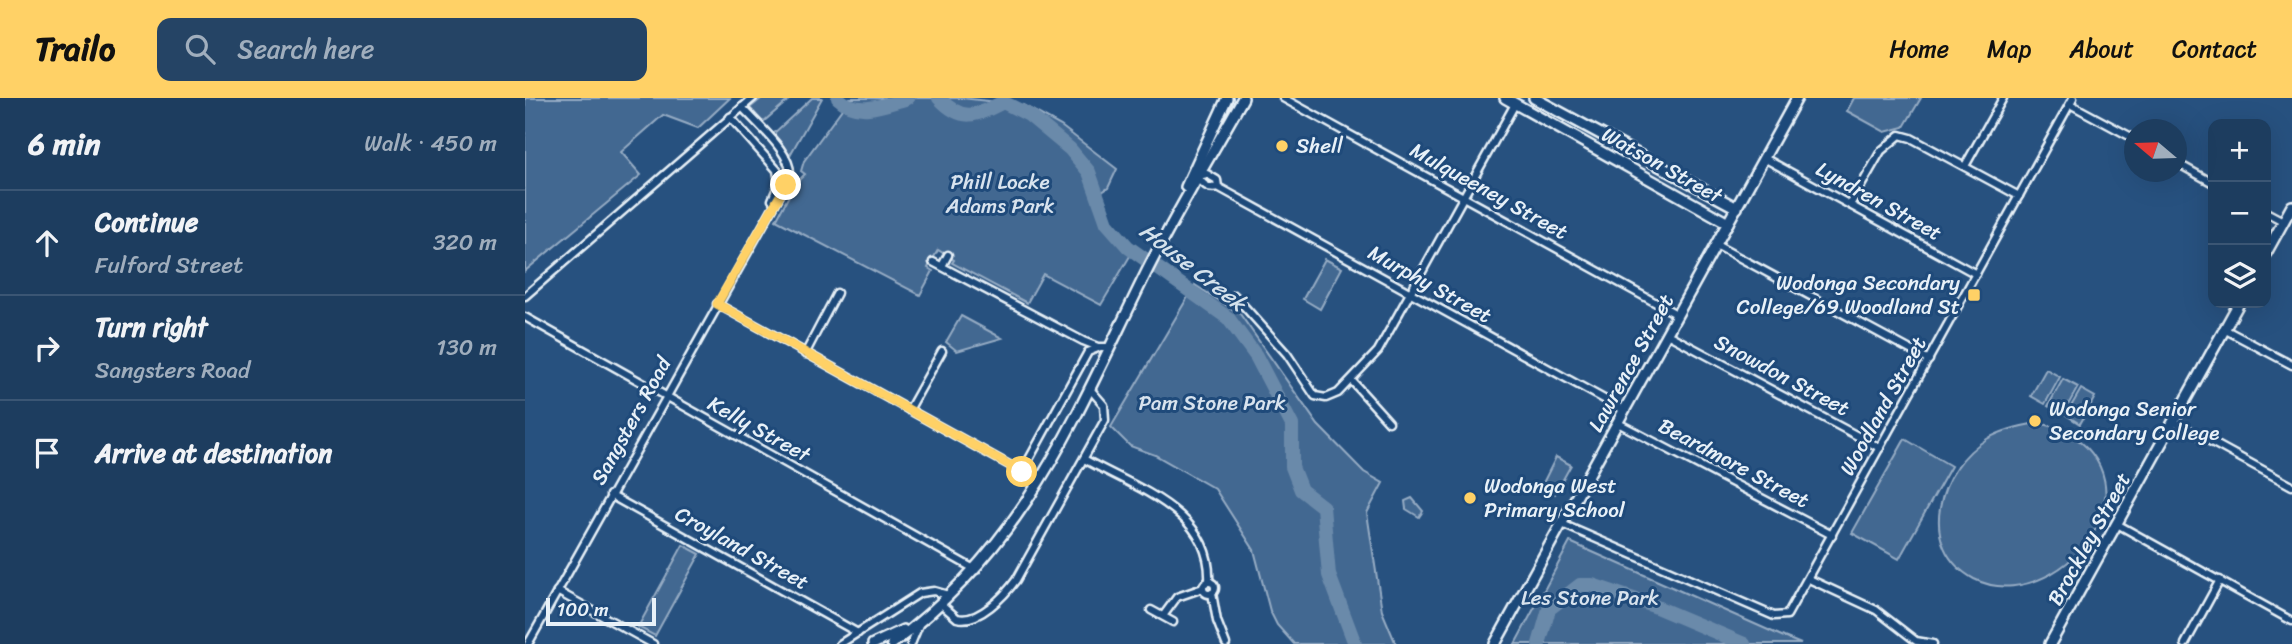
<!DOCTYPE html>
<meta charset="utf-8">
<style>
:root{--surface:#1d3d5f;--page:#254465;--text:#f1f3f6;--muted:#a0aebd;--line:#3b5674;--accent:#ffd166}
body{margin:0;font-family:Sriracha,sans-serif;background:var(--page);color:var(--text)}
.controls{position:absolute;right:21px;top:21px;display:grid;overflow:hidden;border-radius:14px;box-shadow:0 7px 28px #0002}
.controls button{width:63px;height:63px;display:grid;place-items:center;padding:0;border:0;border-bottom:2px solid var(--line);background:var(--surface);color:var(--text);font:35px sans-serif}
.compass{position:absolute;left:1599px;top:21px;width:63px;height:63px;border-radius:50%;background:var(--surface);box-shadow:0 7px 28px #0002;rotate:289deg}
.scale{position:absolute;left:21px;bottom:18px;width:110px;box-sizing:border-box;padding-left:7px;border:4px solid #e8f1f8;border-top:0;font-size:19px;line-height:24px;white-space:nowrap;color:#e8f1f8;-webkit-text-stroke:5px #1f4a7a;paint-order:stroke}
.stop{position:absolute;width:21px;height:21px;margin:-16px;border:5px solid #ffd166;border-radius:50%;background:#fff}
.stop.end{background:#ffd166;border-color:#fff;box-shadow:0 2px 7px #0008}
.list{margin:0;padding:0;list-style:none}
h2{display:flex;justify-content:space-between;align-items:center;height:91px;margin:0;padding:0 28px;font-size:30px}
h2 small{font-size:23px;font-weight:400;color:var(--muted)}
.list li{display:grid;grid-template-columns:46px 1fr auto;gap:21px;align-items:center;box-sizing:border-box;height:105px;padding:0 28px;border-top:2px solid var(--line)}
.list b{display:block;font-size:26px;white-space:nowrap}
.list p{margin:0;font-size:23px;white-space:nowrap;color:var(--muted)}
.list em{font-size:23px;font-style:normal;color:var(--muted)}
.icon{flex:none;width:38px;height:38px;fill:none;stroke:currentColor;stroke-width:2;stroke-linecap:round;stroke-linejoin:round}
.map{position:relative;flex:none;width:1767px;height:546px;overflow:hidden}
header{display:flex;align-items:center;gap:42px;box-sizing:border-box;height:98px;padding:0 35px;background:var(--accent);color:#111}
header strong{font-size:33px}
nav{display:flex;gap:38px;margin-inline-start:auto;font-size:24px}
.search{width:490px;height:63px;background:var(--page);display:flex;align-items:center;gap:18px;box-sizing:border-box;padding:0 24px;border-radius:14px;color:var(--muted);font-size:26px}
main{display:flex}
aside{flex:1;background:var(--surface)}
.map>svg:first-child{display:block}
.green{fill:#436891;stroke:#96acc4;stroke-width:2}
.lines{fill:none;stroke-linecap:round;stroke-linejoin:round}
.river{stroke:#6b8aaa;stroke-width:14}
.street-casing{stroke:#e8f1f8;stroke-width:11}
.secondary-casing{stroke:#e8f1f8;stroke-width:14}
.street{stroke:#1f4a7a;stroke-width:6}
.secondary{stroke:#1f4a7a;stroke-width:9}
.route{stroke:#ffd166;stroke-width:9}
.poi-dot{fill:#ffd166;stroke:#1f4a7a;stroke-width:2.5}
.labels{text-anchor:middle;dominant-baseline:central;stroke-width:6;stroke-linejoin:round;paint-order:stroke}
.poi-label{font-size:21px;fill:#e8f1f8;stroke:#1f4a7a;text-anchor:start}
.street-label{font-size:21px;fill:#e8f1f8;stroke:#1f4a7a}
.park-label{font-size:21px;fill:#d8e3ee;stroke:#1f4a7a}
.water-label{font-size:23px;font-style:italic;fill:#d5e2ec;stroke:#1f4a7a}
</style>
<header>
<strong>Trailo</strong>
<div class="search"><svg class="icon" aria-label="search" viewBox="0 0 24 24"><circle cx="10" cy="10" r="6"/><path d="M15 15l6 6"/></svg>Search here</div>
<nav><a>Home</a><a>Map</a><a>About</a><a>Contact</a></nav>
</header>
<main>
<aside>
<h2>6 min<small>Walk · 450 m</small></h2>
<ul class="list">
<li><svg class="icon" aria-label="ahead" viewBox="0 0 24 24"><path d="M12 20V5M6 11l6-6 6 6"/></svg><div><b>Continue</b><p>Fulford Street</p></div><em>320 m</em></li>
<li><svg class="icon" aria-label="right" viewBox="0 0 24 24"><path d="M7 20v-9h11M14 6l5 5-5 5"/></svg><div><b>Turn right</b><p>Sangsters Road</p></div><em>130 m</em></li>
<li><svg class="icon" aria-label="arrive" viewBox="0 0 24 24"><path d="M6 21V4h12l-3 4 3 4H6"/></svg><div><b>Arrive at destination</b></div></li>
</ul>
</aside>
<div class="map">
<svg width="1767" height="546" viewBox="0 0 1767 546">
<rect width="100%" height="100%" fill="#27517f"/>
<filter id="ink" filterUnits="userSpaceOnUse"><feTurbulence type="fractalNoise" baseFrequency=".0143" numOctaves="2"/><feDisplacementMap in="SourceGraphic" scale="14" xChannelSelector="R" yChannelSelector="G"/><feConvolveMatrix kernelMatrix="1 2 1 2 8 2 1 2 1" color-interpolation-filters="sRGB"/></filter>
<g filter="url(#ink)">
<!-- green -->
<g class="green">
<path d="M 0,0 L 205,0 L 173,30 L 138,17 L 96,54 L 116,77 L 0,173 Z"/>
<path d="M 237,0 L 266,0 L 238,24 L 225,10 Z"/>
<path d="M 287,0 L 297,0 L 265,57 L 247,37 Z"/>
<path d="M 325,0 L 437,0 L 498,7 L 536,28 L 592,71 L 583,90 L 571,98 L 582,125 L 608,153 L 576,207 L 518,176 L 502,205 L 427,165 L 429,162 L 413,152 L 403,170 L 408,173 L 395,197 L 251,122 L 270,86 L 280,76 L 276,73 L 279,63 Z"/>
<path d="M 1329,0 L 1396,0 L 1379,29 L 1360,34 L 1322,13 Z"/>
<path d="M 800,161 L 817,170 L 795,211 L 778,201 Z"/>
<path d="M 670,187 L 715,216 L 793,327 L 839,374 L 858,385 L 842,415 L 857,513 L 871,546 L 769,546 L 752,527 L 745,513 L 729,452 L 690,391 L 630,357 L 605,348 L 586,329 Z"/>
<path d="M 436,218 L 477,240 L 432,253 L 421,244 Z"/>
<path d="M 1521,271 L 1535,279 L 1520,306 L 1506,298 Z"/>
<path d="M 1538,281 L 1553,289 L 1538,316 L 1523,308 Z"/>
<path d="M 1556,291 L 1570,299 L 1555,326 L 1541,317 Z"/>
<path d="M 1512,325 C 1556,331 1592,369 1577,416 C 1562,464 1498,506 1449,481 C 1390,449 1413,370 1462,341 C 1477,332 1494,328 1512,325 Z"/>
<path d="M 1380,341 L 1426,368 L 1374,461 L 1327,435 Z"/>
<path d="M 1031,359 L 1046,367 L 1030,396 L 1016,389 Z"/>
<path d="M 887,400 L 898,413 L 894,419 L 881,411 L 880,403 Z"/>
<path d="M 1045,444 L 1259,539 L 1276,546 L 990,546 Z"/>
<path d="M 158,447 L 175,456 L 130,538 L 113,529 Z"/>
</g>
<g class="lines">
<!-- river -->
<g class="river">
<path d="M 313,0 C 333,19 359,7 383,0"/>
<path d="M 414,0 C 437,25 451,18 478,4 L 504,17 L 545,51 L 564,74 L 582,125 L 603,149 L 703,220 L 731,258 L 767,327 L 767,369 L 776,392 L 798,409 L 804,477 L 830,546"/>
<path d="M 1014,546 L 1024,511 L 1055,487 L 1067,487 L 1129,508 L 1219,546"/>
</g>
<!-- street casing -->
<g class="street-casing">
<g id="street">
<path d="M 758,0 L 1153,217"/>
<path d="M 1545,6 L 1610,41"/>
<path d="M 205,19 L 252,72 L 254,85 L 247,102"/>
<path d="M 1239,60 L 1451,176"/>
<path d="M 1652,65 L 1688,85"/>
<path d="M 1440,68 L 1478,0"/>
<path d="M 693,89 L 692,82 L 682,76 L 673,78 C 677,86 684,92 693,89 L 1099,312"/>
<path d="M 1325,107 L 1356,53 L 1375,37 L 1386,40 L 1494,98"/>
<path d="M 1741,114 L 1758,123"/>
<path d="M 1191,147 L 1404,262"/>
<path d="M 408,164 L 558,243 L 573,249 L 586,249"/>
<path d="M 417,168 L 423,157"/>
<path d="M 709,197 L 762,256 L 790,298 L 801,300 L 813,295 L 853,253 L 990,6"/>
<path d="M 0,198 L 228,0"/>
<path d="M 192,206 L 497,374 L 511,389"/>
<path d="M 0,219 L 451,472"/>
<path d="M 1699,231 L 1767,267"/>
<path d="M 1142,236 L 1355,350"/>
<path d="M 280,256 L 312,195"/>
<path d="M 827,283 L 864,324"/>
<path d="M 384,312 L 417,253"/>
<path d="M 1648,323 L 1767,388"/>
<path d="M 1093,325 L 1307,437"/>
<path d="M 559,361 C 610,390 688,413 684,484"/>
<path d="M 497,374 L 563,254 L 573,250"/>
<path d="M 85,397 L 333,535"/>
<path d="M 1037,426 L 1249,518 L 1262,517 L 1548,0"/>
<path d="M 1592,426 L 1767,523"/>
<path d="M 1284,481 L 1351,512 L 1391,543 L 1408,546"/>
<circle cx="684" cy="490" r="6"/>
<path d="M 32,493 L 128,546"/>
<path d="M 687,495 L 692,523 L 701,546"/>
<path d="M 416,506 L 432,520 C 453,526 480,497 491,482 L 580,322 L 579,307 L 565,291"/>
<path d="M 626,512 L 648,524"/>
<path d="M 638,518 L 652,499 L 678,490"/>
<path d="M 3,546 L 264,81 C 272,59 232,26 217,9"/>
<path d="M 315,546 L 395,495 L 409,493 L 423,497"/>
<path d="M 386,546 L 395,524"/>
<path d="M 1660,546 L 1695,482"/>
</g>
</g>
<!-- secondary casing -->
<g class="secondary-casing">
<g id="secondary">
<path d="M 980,0 L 1203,125"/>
<path d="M 1009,0 L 1212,110"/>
<path d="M 661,89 L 702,0"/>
<path d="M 1741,155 L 1767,108"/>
<path d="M 348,546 L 378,532"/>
<path d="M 367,546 C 502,445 548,323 620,177 C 650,116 685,59 718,0"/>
<path d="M 970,546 L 1272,0"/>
<path d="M 1525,546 L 1714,205"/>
</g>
</g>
<!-- street -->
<use href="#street" class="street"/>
<!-- secondary -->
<use href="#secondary" class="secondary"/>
</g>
</g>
<g class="lines" filter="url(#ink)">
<!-- route -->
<path class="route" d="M 261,87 L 192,206 L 497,374"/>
</g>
<!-- markers -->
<g class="poi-dot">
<circle cx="757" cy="48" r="7"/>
<rect x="1442" y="190" width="14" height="14" rx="3.5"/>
<circle cx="1510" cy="323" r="7"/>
<circle cx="945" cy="400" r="7"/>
</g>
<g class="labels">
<!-- poi labels -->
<g class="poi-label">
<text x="771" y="48">Shell</text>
<text x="1435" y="185" text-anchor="end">Wodonga Secondary<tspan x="1435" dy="24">College/69 Woodland St</tspan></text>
<text x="1524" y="311">Wodonga Senior<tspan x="1524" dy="24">Secondary College</tspan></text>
<text x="959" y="388">Wodonga West<tspan x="959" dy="24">Primary School</tspan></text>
</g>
<!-- street labels -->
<g class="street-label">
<text transform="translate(1137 67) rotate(29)">Watson Street</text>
<text transform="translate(964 93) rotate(29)">Mulqueeney Street</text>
<text transform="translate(1354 103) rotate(29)">Lyndren Street</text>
<text transform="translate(905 186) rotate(29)">Murphy Street</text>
<text transform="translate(1106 265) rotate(-61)">Lawrence Street</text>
<text transform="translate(1257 277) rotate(28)">Snowdon Street</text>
<text transform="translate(1358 308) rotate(-61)">Woodland Street</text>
<text transform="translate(106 323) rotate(-61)">Sangsters Road</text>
<text transform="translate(234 331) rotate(29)">Kelly Street</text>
<text transform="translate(1209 365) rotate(28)">Beardmore Street</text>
<text transform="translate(1564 441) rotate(-61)">Brockley Street</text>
<text transform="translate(217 450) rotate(29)">Croyland Street</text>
</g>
<!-- park labels -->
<g class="park-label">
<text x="475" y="84">Phill Locke<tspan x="475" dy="24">Adams Park</tspan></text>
<text x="687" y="305">Pam Stone Park</text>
<text x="1065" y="500">Les Stone Park</text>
</g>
<!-- water labels -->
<g class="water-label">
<text transform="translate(668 169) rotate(38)">House Creek</text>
</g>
</g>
</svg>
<div class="controls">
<button>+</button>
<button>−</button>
<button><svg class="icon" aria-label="layers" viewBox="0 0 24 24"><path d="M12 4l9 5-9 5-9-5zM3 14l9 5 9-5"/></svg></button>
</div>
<svg class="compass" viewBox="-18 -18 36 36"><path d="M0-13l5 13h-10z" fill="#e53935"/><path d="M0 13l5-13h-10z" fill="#a0aebd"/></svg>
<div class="scale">100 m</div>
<div class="stop" style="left:497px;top:374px"></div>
<div class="stop end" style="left:261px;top:87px"></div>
</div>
</main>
